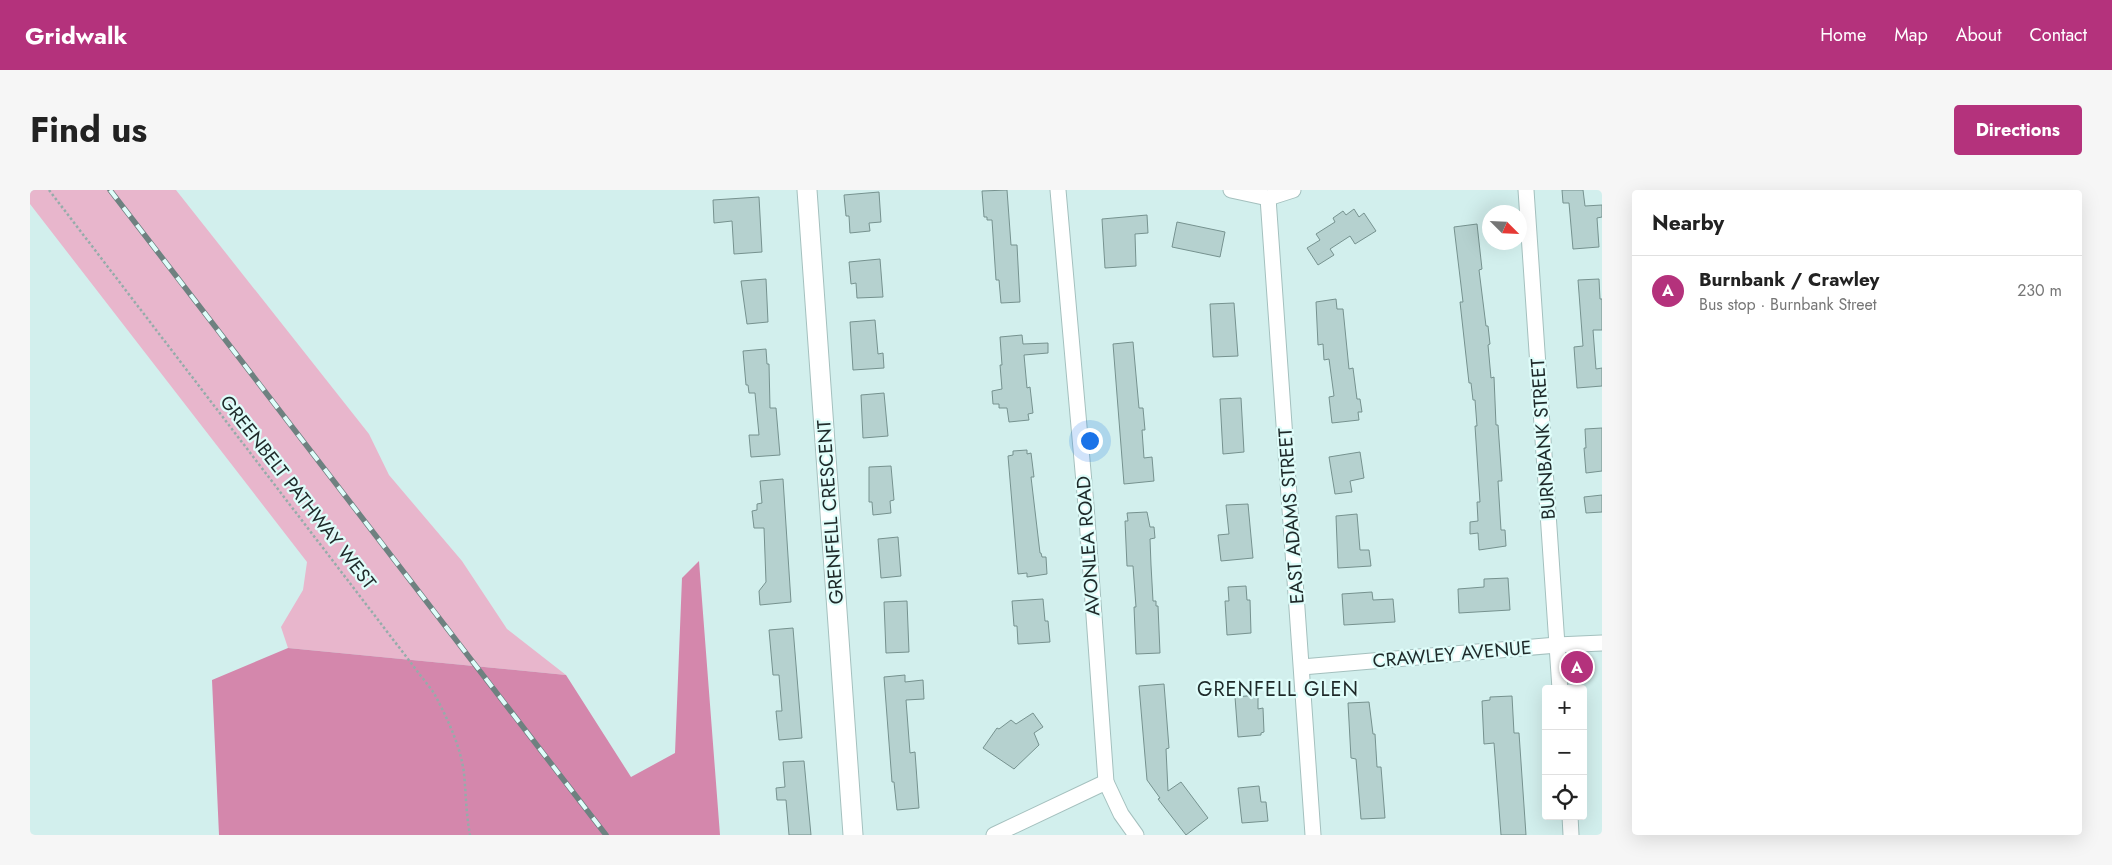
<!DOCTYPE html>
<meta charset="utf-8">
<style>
:root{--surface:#fff;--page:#f6f6f6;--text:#222;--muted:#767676;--line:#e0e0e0;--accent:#b4327c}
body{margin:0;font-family:Jost,sans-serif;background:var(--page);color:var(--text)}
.controls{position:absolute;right:15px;bottom:15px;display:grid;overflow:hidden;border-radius:5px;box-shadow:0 5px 20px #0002}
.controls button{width:45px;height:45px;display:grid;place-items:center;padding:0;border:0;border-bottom:1px solid var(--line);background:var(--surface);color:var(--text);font:25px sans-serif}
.compass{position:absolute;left:1452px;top:15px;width:45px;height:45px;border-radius:50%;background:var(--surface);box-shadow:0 5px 20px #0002;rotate:114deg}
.you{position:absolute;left:1059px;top:250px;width:18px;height:18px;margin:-12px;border:4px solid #fff;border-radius:50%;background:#1a73e8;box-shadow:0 0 0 8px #1a73e833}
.badge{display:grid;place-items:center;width:32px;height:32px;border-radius:50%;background:var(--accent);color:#fff;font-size:16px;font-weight:700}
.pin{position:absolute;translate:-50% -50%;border:2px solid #fff;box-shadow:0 1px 5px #0006}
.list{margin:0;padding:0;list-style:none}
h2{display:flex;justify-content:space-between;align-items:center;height:65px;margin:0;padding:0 20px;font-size:21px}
h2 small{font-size:16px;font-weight:400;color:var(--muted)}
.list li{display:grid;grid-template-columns:32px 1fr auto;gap:15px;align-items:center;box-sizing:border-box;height:70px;padding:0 20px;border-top:1px solid var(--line)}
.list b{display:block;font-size:19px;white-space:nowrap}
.list p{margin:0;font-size:16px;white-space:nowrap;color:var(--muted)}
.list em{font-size:16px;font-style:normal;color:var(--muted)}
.icon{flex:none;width:28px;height:28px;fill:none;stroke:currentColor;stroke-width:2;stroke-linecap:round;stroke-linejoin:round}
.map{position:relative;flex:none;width:1572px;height:645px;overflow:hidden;border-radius:5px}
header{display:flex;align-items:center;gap:30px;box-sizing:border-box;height:70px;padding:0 25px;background:var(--accent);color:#fff}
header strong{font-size:24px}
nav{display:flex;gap:28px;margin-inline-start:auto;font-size:18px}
.intro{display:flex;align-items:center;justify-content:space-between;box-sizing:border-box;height:120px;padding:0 30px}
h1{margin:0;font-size:35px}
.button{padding:12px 22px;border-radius:5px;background:var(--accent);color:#fff;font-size:18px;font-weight:700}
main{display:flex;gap:30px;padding:0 30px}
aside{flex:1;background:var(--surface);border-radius:5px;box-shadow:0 5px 20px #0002}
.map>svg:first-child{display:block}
.green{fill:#e8b6cc}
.forest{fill:#d487ac}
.building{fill:#b5d1cf;stroke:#76928f}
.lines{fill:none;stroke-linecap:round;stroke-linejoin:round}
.minor-casing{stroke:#a4c0be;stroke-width:17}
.tertiary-casing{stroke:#a4c0be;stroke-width:21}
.path{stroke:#95acaa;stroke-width:2.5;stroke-dasharray:2.5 2.5;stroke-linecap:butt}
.minor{stroke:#fff;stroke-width:15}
.tertiary{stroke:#fff;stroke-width:19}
.rail-casing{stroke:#6e8180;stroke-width:5.5}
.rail{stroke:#dffdfa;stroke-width:4;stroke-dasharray:11;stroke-linecap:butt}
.labels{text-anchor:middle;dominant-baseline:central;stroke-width:4.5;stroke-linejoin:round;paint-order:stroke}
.street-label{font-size:19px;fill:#1e2929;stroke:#dffdfa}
.neighbourhood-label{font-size:20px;letter-spacing:1px;fill:#1e2929;stroke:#dffdfa}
</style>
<header>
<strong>Gridwalk</strong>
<nav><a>Home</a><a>Map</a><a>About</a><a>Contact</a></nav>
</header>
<div class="intro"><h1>Find us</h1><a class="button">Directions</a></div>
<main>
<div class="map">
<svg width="1572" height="645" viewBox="0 0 1572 645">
<rect width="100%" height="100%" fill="#d2efed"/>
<!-- green -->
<path class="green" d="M 0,0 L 146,0 L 339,244 L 359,285 L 432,371 L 477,439 L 536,485 L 258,458 L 251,437 L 273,400 L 277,372 L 0,14 Z"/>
<!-- forest -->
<path class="forest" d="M 669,371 L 690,645 L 189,645 L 182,490 L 258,458 L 536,485 L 601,587 L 645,563 L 652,388 Z"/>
<!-- building -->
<g class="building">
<path d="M 977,0 L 981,55 L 987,55 L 990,112 L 971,113 L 969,90 L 966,90 L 962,30 L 957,30 L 957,27 L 954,27 L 952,1 Z"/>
<path d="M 1532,0 L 1553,0 L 1555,16 L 1572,15 L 1572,27 L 1567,28 L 1569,57 L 1543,59 L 1539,13 L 1533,13 Z"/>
<path d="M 849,2 L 851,32 L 839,33 L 840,41 L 820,43 L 819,26 L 816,26 L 814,5 Z"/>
<path d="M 729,7 L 732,62 L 704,64 L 702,31 L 684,33 L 683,10 Z"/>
<path d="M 1324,19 L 1329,27 L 1334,23 L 1346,41 L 1325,54 L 1320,46 L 1300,59 L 1304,65 L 1288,75 L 1277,58 L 1290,50 L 1286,44 L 1305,32 L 1303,28 L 1313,21 L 1316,25 Z"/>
<path d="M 1117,25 L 1118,43 L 1105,44 L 1106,76 L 1075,78 L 1072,29 Z"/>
<path d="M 1147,32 L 1195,42 L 1190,67 L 1142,57 Z"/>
<path d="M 1447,34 L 1452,79 L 1449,80 L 1456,136 L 1458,136 L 1460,154 L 1458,155 L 1461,188 L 1464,187 L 1466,235 L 1468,235 L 1472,291 L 1468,291 L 1471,340 L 1475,340 L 1476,356 L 1449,360 L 1448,343 L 1440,344 L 1440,332 L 1448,331 L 1447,312 L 1450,312 L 1445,236 L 1447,236 L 1445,210 L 1443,210 L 1441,193 L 1439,193 L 1430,112 L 1433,112 L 1424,37 Z"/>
<path d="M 850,69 L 853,107 L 827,108 L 826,93 L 821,94 L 819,72 Z"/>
<path d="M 736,89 L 738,132 L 717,134 L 711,91 Z"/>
<path d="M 1569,89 L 1570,109 L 1572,109 L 1572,140 L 1563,140 L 1566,179 L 1572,178 L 1572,196 L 1547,198 L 1544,157 L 1553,156 L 1548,90 Z"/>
<path d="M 1306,109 L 1307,119 L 1313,119 L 1319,179 L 1323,178 L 1327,209 L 1330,209 L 1332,222 L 1328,222 L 1329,230 L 1302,233 L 1299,207 L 1304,206 L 1299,169 L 1294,170 L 1293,154 L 1288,155 L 1286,112 Z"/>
<path d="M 1204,113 L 1208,166 L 1183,167 L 1180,114 Z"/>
<path d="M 845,130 L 848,164 L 853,163 L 854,178 L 823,180 L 820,132 Z"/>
<path d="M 992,145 L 993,154 L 1018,153 L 1018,163 L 994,165 L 997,198 L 1000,197 L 1003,223 L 998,224 L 999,230 L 979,232 L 977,218 L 969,218 L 969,214 L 963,214 L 962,201 L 972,199 L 970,175 L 972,175 L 970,147 Z"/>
<path d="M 1103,152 L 1109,218 L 1113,218 L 1115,240 L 1112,240 L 1114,268 L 1122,267 L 1124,291 L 1094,294 L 1083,154 Z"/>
<path d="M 736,159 L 737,174 L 739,174 L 740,218 L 746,218 L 750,265 L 721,267 L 719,245 L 729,245 L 725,203 L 719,203 L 718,195 L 716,195 L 713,161 Z"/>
<path d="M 854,203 L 858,246 L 833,248 L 831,205 Z"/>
<path d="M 1211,208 L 1214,262 L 1193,264 L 1190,209 Z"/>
<path d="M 1572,238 L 1572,281 L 1556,283 L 1554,258 L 1556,258 L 1555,239 Z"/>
<path d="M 997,260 L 997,264 L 1001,263 L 1004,287 L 1001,287 L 1010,363 L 1011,363 L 1012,367 L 1016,367 L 1017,384 L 997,387 L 997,383 L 988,384 L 978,266 L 983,265 L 983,261 Z"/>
<path d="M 1330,262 L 1334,288 L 1320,291 L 1322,302 L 1305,304 L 1299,267 Z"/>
<path d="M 861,276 L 864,310 L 860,311 L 861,323 L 843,325 L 842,312 L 839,312 L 839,277 Z"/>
<path d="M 753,289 L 761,412 L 730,415 L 729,401 L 736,392 L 734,338 L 724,338 L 722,321 L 727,320 L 727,314 L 732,313 L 730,291 Z"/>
<path d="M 1572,305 L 1572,322 L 1556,323 L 1554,307 Z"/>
<path d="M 1218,314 L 1223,368 L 1191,371 L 1188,345 L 1199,344 L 1196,315 Z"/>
<path d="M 1117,322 L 1120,337 L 1124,337 L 1125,348 L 1120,349 L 1121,375 L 1123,411 L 1126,411 L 1126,416 L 1128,416 L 1130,463 L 1106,464 L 1104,417 L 1106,417 L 1103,376 L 1097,376 L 1095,331 L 1098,331 L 1097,323 Z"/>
<path d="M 1327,324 L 1330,360 L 1339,360 L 1341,376 L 1308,378 L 1306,326 Z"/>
<path d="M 868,347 L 871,386 L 851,388 L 848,349 Z"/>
<path d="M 1478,388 L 1480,420 L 1429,423 L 1428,399 L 1454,397 L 1454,389 Z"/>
<path d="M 1216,396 L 1217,410 L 1220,410 L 1221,443 L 1197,445 L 1195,411 L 1199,411 L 1198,397 Z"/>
<path d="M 1342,402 L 1343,410 L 1363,409 L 1365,432 L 1314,435 L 1312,404 Z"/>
<path d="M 1013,409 L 1015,431 L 1018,431 L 1020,452 L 988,454 L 987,436 L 984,436 L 982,411 Z"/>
<path d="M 877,411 L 879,462 L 856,463 L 854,412 Z"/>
<path d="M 763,438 L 772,548 L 749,550 L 746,521 L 752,521 L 749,485 L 743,485 L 739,440 Z"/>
<path d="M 875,485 L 875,492 L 893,490 L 894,509 L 876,510 L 880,563 L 885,562 L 889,618 L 867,620 L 864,592 L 862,592 L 854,487 Z"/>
<path d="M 1134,494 L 1139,558 L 1136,559 L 1138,601 L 1151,592 L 1178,628 L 1156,645 L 1128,609 L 1130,608 L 1117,590 L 1109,496 Z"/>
<path d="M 1228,505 L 1228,519 L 1233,518 L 1234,542 L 1231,543 L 1231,545 L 1208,547 L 1205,507 Z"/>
<path d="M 1482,506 L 1484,543 L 1489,543 L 1496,645 L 1471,645 L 1464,553 L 1454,554 L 1452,511 L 1460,510 L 1460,507 Z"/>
<path d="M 1339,512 L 1343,544 L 1345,544 L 1347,577 L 1351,577 L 1355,628 L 1331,629 L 1326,569 L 1321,568 L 1318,513 Z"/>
<path d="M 1003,523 L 1013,537 L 1004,543 L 1009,555 L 984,579 L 953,558 L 967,538 L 969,539 L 981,530 L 986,534 Z"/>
<path d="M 774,571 L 781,645 L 759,645 L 756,610 L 747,610 L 746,598 L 755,597 L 753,572 Z"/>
<path d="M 1229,596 L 1231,612 L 1236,612 L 1238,631 L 1212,633 L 1208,598 Z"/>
</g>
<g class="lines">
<!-- minor casing -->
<g class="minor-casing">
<g id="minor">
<path d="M 1028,0 L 1056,315 L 1076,592 L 1091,624 L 1106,645"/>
<path d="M 1201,0 L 1238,8 L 1263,0"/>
<path d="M 1496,0 L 1530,499"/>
<path d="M 1238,8 L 1283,645"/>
<path d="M 1272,477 L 1527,455 L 1572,453"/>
<path d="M 1540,626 L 1541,645"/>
<path d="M 964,645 L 1076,592"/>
</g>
</g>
<!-- tertiary casing -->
<g class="tertiary-casing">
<path id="tertiary" d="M 777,0 L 823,645"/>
</g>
<!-- path -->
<path class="path" d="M 19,0 L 404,503 C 417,528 430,554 434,583 C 436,604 436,624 440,645"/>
<!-- minor -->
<use href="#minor" class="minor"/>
<!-- tertiary -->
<use href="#tertiary" class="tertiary"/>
<!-- rail casing -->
<g class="rail-casing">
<path id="rail" d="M 80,0 L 576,645"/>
</g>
<!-- rail -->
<use href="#rail" class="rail"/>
</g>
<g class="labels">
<!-- street labels -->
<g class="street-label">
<text transform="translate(1513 249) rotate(-94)">BURNBANK STREET</text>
<text transform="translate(268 302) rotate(52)">GREENBELT PATHWAY WEST</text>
<text transform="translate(800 322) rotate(-94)">GRENFELL CRESCENT</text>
<text transform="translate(1261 326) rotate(-94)">EAST ADAMS STREET</text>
<text transform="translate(1058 356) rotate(-94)">AVONLEA ROAD</text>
<text transform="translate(1422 464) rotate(-5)">CRAWLEY AVENUE</text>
</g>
<!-- neighbourhood labels -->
<g class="neighbourhood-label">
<text x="1248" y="499">GRENFELL GLEN</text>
</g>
</g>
</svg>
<div class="controls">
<button>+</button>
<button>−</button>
<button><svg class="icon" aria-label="locate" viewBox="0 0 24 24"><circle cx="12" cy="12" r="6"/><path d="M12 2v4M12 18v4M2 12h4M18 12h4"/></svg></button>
</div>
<svg class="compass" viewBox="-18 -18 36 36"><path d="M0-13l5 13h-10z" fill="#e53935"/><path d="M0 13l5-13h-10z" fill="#767676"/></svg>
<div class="you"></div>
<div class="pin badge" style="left:1547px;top:477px">A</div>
</div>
<aside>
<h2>Nearby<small></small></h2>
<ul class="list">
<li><span class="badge">A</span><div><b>Burnbank / Crawley</b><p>Bus stop · Burnbank Street</p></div><em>230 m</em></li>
</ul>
</aside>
</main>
